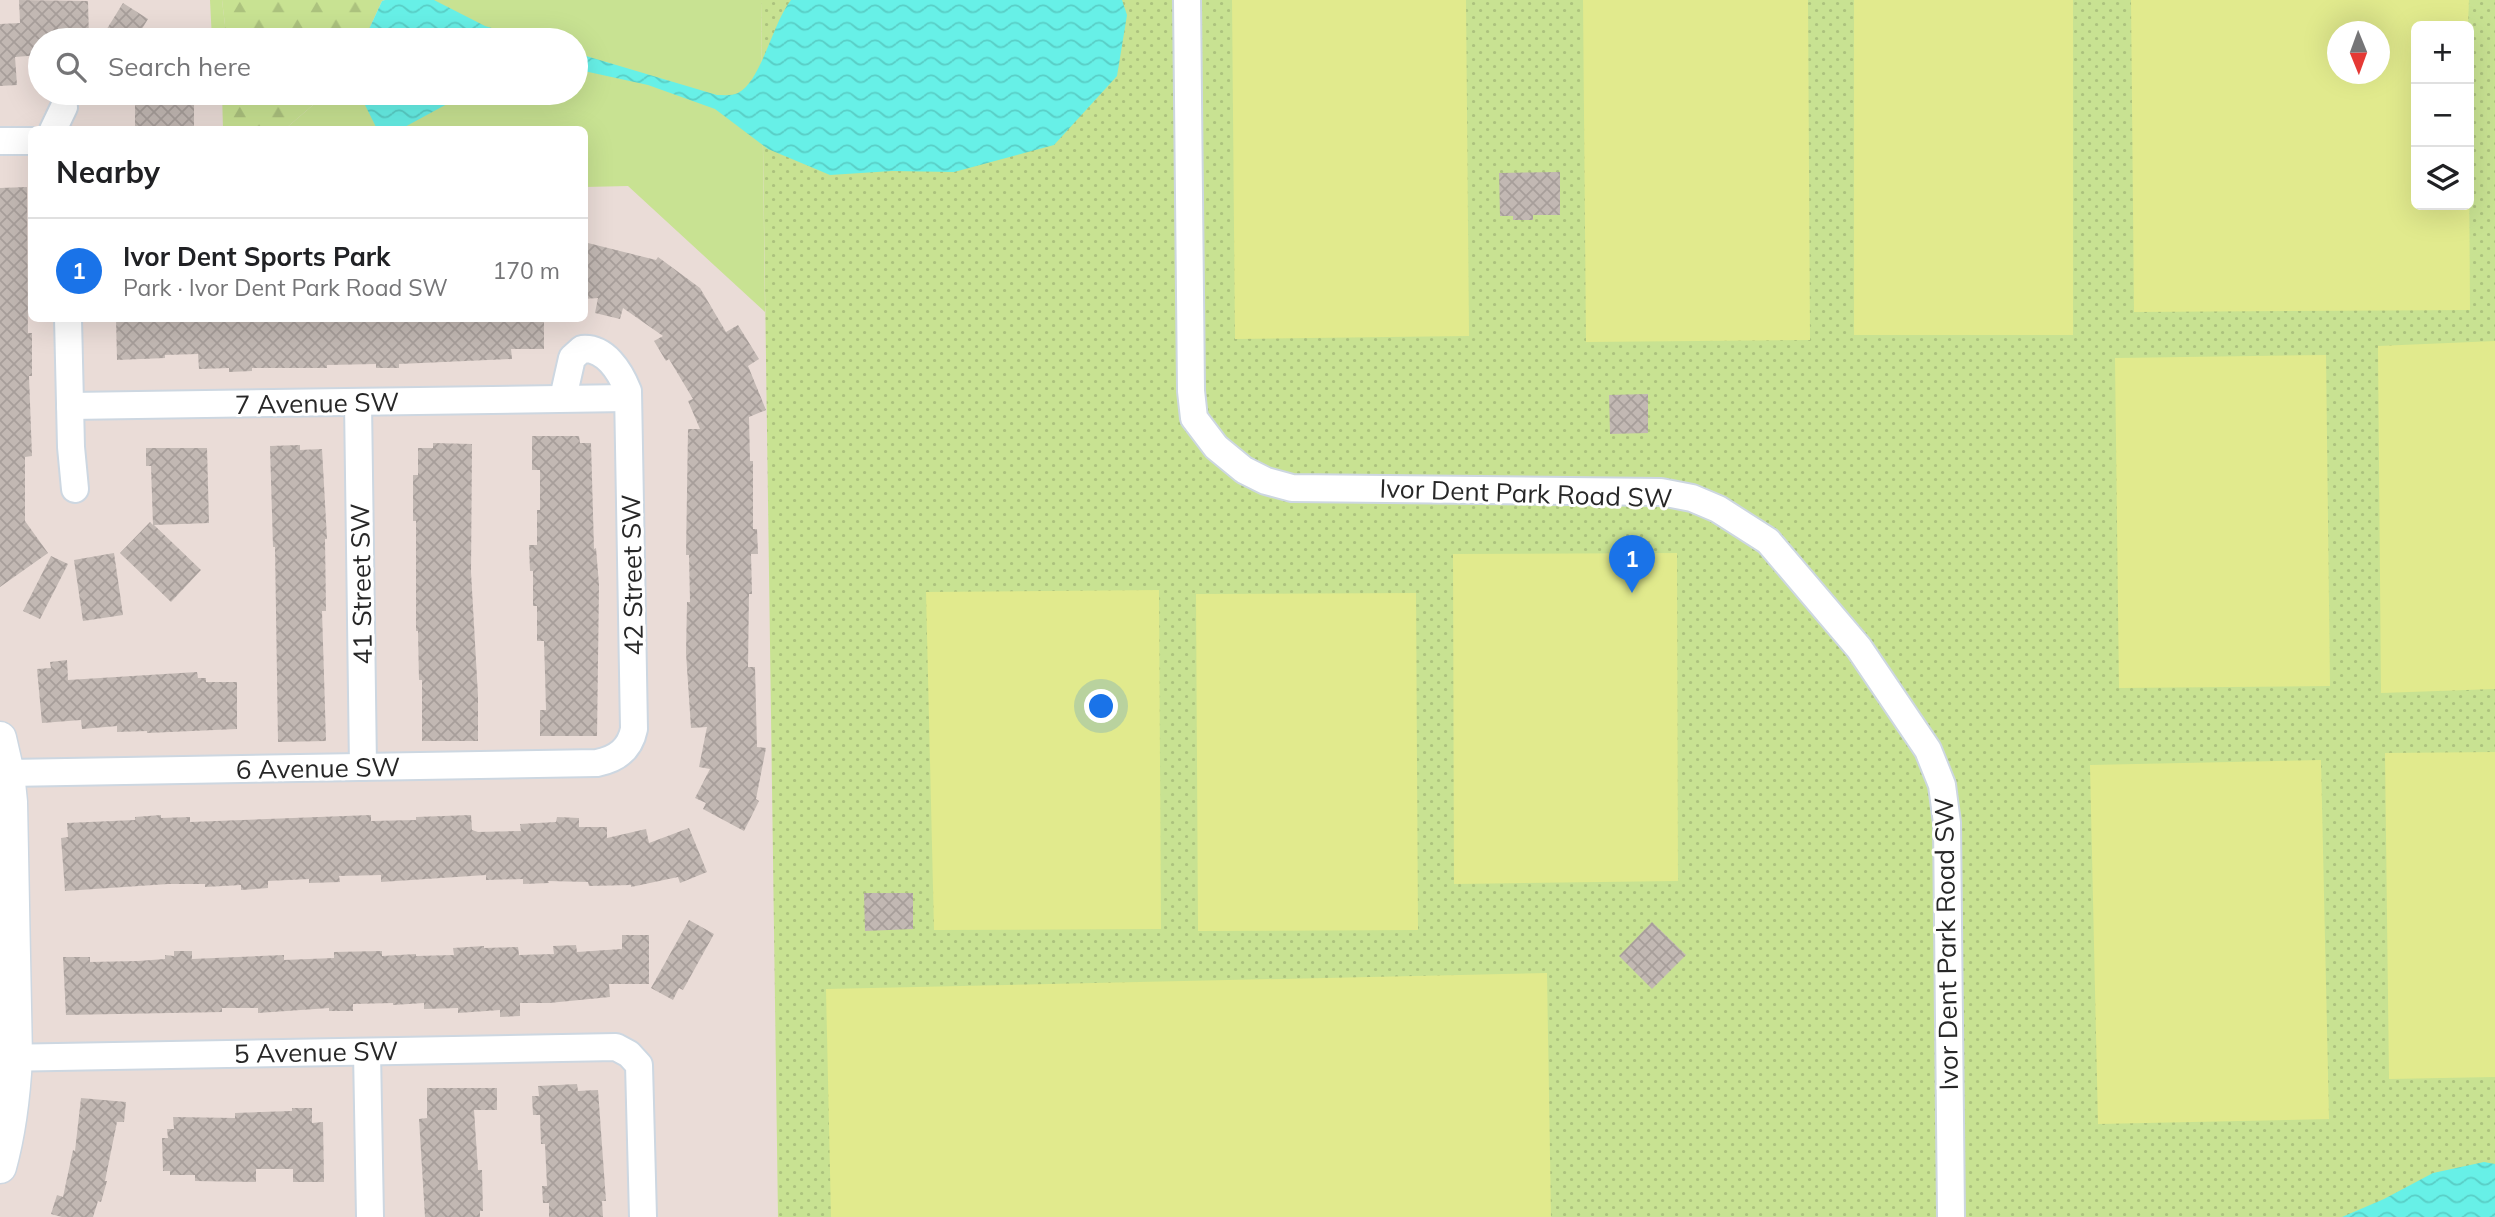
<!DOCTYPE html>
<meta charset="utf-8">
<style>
:root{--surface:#fff;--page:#f6f6f6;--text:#202124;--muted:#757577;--line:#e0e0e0;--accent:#1a73e8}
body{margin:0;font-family:Mulish,sans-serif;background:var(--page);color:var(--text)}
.controls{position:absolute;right:21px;top:21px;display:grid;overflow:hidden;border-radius:10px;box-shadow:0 7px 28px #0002}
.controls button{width:63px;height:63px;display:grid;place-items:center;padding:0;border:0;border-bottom:2px solid var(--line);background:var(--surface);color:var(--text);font:35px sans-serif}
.compass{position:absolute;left:2327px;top:21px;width:63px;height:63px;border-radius:50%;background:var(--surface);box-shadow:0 7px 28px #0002;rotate:179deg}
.you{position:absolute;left:1102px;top:707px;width:24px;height:24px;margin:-18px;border:5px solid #fff;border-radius:50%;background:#1a73e8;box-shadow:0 0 0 10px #1a73e833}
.badge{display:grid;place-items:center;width:46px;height:46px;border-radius:50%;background:var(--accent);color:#fff;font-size:23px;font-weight:700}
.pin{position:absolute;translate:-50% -58px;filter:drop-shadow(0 2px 4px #0008)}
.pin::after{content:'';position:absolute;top:37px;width:24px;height:21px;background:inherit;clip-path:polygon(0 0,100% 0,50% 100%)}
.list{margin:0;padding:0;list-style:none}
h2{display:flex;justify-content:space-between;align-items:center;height:91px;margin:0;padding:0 28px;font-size:30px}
h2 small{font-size:23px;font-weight:400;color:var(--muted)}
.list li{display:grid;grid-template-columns:46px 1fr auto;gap:21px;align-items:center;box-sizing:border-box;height:105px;padding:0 28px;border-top:2px solid var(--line)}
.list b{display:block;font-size:26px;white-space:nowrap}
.list p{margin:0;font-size:23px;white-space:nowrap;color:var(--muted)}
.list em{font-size:23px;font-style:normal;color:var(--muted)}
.icon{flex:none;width:38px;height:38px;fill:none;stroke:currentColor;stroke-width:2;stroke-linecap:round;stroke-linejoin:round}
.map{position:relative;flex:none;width:2495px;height:1217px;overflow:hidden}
.search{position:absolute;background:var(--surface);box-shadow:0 7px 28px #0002;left:28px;top:28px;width:560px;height:77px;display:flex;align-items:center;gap:18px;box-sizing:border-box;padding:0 24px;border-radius:38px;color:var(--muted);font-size:26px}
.panel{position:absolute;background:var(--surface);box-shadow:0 7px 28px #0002;left:28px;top:126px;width:560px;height:196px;border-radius:10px}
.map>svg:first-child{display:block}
.grass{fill:#c8e292}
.forest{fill:url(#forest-firs)}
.park{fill:url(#park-dots);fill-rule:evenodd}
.pitch{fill:#e1ea8d;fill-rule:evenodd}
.water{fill:url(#water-waves)}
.building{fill:url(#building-cross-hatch)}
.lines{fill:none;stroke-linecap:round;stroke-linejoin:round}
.minor-casing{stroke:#cdd7e1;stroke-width:30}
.tertiary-casing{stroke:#cdd7e1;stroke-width:35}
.minor{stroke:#fff;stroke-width:26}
.tertiary{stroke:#fff;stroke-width:32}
.labels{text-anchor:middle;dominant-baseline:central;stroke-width:6;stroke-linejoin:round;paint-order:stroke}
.street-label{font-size:26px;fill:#272727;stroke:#fff}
</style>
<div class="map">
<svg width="2495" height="1217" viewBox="0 0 2495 1217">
<defs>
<pattern id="forest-firs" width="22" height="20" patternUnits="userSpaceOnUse" patternTransform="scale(1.75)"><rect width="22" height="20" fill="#c8e292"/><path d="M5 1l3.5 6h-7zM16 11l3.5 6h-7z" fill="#acc27e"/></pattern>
<pattern id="park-dots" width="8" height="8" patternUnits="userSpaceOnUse" patternTransform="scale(1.75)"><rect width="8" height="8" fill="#c8e292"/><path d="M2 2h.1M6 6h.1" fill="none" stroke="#acc27e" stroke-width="1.8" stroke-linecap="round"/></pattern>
<pattern id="water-waves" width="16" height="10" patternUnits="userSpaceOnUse" patternTransform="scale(1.75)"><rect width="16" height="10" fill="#67f0e7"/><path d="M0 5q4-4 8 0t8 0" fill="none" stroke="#59cec6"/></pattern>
<pattern id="building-cross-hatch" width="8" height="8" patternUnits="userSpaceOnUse" patternTransform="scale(1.75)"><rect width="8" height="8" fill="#c2b8b3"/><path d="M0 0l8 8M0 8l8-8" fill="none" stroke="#a79e9a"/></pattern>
</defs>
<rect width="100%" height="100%" fill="#eadcd7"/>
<!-- grass -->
<g class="grass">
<path d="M 210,0 L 222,0 L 225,25 L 224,40 L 212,40 Z"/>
<path d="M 385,0 L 761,0 L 765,312 L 628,186 L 585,187 L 584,130 L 284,130 L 327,93 L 576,93 L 576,40 L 364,40 Z"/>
</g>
<!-- forest -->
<g class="forest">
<path d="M 222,0 L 385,0 L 382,1 L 364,40 L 224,40 L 225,25 Z"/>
<path d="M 222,93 L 327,93 L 284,130 L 223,129 Z"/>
</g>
<!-- park -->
<path class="park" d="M 761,0 L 2495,0 L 2495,1217 L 778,1217 ZM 2416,26 L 2469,26 L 2469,205 L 2416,205 ZM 2338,32 L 2380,32 L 2380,74 L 2338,74 Z"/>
<!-- pitch -->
<g class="pitch">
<path d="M 1232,0 L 1466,0 L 1469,336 L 1235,339 Z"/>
<path d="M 1583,0 L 1808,0 L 1810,340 L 1586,342 Z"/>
<rect x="1854" y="0" width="219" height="335"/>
<path d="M 2131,0 L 2469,0 L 2468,26 L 2416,26 L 2416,205 L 2469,205 L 2469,165 L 2470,310 L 2134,312 ZM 2338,32 L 2380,32 L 2380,74 L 2338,74 Z"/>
<path d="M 2495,341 L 2495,689 L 2381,693 L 2378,346 Z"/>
<path d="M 2326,355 L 2330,686 L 2119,688 L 2115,358 Z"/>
<path d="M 1677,553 L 1678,881 L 1454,884 L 1453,554 Z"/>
<path d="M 1159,590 L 1161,929 L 934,930 L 926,592 Z"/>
<path d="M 1416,593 L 1418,930 L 1198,931 L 1196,594 Z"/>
<path d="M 2495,752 L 2495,1077 L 2389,1079 L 2385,753 Z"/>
<path d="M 2321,760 L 2329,1119 L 2098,1124 L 2090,765 Z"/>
<path d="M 1547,973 L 1551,1217 L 831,1217 L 826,989 Z"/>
</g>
<!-- water -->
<g class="water">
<path d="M 385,0 L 434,0 L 485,26 L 532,40 L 364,40 L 382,1 Z"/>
<path d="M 791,0 L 1122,0 L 1127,15 L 1117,76 L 1054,145 L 954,172 L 892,171 L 830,175 L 768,149 L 715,109 L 648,85 L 584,71 L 576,72 L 576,53 L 717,95 C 724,95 732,96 738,93 C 762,80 772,24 791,0 Z"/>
<path d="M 359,93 L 475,93 L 460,97 L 401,129 L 377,129 Z"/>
<path d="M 2484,1162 L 2495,1164 L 2495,1217 L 2342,1217 L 2384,1199 L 2433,1173 Z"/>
</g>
<!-- building -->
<g class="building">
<path d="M 19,0 L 88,1 L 89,40 L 40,40 L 40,55 L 15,57 L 17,85 L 0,86 L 0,24 L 20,23 Z"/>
<path d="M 123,3 L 148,19 L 135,40 L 100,40 Z"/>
<path d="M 194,100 L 194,127 L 135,128 L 135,101 Z"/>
<path d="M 1560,172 L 1560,215 L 1533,215 L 1533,220 L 1513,220 L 1513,216 L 1500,216 L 1499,173 Z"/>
<path d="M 27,187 L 28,333 L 32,333 L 32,376 L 29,376 L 32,456 L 25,457 L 25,521 L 48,553 L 0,587 L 0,188 Z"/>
<path d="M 584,242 L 656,260 L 658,257 L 700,288 L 726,332 L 738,325 L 759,359 L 748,366 L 766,410 L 749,417 L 750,461 L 753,461 L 753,529 L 757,529 L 758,554 L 751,554 L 752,594 L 749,594 L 748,667 L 755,667 L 757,747 L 766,748 L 756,799 L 759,801 L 744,831 L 703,809 L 706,803 L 695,798 L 710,769 L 699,767 L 707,727 L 691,728 L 686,653 L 687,602 L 690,602 L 689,555 L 686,555 L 688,429 L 700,429 L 688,401 L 693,399 L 669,359 L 666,361 L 654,341 L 663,336 L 623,308 L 620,319 L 595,313 L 598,298 L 584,299 Z"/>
<path d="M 116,318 L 544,318 L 544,349 L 511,349 L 512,359 L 399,364 L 399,368 L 376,368 L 376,364 L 327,365 L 327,368 L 252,368 L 252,371 L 229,372 L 229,368 L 199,369 L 198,354 L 165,355 L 165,358 L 117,360 Z"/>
<path d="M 1648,394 L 1648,433 L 1610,434 L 1609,395 Z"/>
<path d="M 532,436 L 579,436 L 580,443 L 591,443 L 594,549 L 596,548 L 599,585 L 597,736 L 540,736 L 540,710 L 546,710 L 545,673 L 544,641 L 537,641 L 537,606 L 533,606 L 533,571 L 530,571 L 529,545 L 537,545 L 537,510 L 540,510 L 540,470 L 532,470 Z"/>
<path d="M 433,443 L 472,444 L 471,572 L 478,696 L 478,741 L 422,741 L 422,680 L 419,680 L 418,631 L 416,631 L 416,521 L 413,521 L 413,475 L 418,475 L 418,448 L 433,448 Z"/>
<path d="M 300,445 L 300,450 L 322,449 L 327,539 L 325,539 L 326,611 L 322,611 L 326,741 L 278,742 L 275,547 L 273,547 L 270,446 Z"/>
<path d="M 146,448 L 207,448 L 209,523 L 154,525 L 201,570 L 171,602 L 120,553 L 150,522 L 153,525 L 151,466 L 146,466 Z"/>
<path d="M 114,553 L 123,615 L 83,621 L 74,560 Z"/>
<path d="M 51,556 L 68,564 L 40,619 L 23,611 Z"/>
<path d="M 67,660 L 68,680 L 197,672 L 198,678 L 206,678 L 206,682 L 237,682 L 237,729 L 147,733 L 147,731 L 117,732 L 117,726 L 82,729 L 81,720 L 42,723 L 37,669 L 51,668 L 50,662 Z"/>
<path d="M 161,815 L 161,818 L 190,817 L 190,822 L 371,815 L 371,821 L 416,820 L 416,817 L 471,815 L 472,830 L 478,832 L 521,831 L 520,824 L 556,822 L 557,817 L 579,818 L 579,827 L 607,827 L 607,838 L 646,829 L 649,843 L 689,828 L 707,872 L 680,883 L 678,877 L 631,887 L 631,885 L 589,886 L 588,882 L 548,881 L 549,883 L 523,884 L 523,879 L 486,880 L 486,875 L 381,882 L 381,875 L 339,876 L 340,882 L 309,883 L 309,879 L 268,881 L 268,888 L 241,890 L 241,885 L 205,887 L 205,884 L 168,884 L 65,891 L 61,838 L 68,837 L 67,823 L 135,820 L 135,817 Z"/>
<path d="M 864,893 L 913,893 L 913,929 L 865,931 Z"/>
<path d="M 689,920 L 714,934 L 683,990 L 679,988 L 673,1000 L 651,988 Z"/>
<path d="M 1652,922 L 1686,955 L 1652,989 L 1619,956 Z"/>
<path d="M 622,935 L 649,935 L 649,984 L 609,984 L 610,997 L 549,1003 L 520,1003 L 520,1016 L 500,1017 L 500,1010 L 458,1013 L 458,1008 L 424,1009 L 424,1003 L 393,1005 L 393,1003 L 353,1004 L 353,1011 L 329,1011 L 329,1008 L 258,1013 L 258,1008 L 222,1008 L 222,1012 L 66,1015 L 63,957 L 90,957 L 90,962 L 138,961 L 165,959 L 165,955 L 174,956 L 174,951 L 192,951 L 192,959 L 284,955 L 284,960 L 334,958 L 334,952 L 382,951 L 382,956 L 416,954 L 416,956 L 454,955 L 453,948 L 484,946 L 484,948 L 518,947 L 519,955 L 554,954 L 553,946 L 576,945 L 577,952 L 622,949 Z"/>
<path d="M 577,1084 L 578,1091 L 598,1090 L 606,1201 L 602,1201 L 603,1217 L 549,1217 L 549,1203 L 543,1203 L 542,1186 L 547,1186 L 545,1144 L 541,1144 L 540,1115 L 533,1115 L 532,1096 L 539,1096 L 538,1086 Z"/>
<path d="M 427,1088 L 497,1088 L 497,1110 L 474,1110 L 478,1170 L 482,1170 L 483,1211 L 480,1211 L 480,1217 L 425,1217 L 419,1119 L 427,1118 Z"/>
<path d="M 81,1098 L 126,1102 L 124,1122 L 117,1122 L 105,1181 L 107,1181 L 101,1202 L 98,1201 L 93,1217 L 62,1217 L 51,1214 L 57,1195 L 63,1197 L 73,1150 L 75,1151 Z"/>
<path d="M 292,1108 L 312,1108 L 312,1123 L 323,1122 L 324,1182 L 293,1182 L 293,1169 L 256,1169 L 256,1182 L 195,1181 L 195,1175 L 170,1175 L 170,1171 L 163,1171 L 162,1138 L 168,1138 L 167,1129 L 174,1129 L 173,1117 L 235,1118 L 235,1113 L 292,1111 Z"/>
</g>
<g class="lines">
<!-- minor casing -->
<g class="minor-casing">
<g id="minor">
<path d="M 1187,0 L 1191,391 L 1194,418 L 1216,447 L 1244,470 L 1266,481 L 1292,488 L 1661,492 L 1692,498 L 1718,509 L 1768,541 L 1859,648 L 1928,750 L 1942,785 L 1947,823 L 1951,1217"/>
<path d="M 53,130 L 64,107"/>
<path d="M 0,141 L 32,141"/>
<path d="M 68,318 L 71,447 L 75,489"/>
<path d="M 358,402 L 363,767"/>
<path d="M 70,406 L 628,398"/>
<path d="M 8,773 L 597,763 C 617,759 630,749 634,729 L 628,391 C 620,371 605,347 582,349 L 572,358 L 563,398"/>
<path d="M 367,1052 L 370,1217"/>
<path d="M 0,1058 L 616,1047 L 629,1054 L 639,1065 L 643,1217"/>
</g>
</g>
<!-- tertiary casing -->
<g class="tertiary-casing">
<path id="tertiary" d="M 0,738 L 8,773 L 11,802 L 16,1058 C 14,1096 10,1131 0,1167"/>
</g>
<!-- minor -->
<use href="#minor" class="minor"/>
<!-- tertiary -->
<use href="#tertiary" class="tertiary"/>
</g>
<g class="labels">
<!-- street labels -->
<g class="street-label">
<text transform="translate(317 403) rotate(-1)">7 Avenue SW</text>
<text transform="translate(1526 493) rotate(2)">Ivor Dent Park Road SW</text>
<text transform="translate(632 575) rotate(-91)">42 Street SW</text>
<text transform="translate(361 584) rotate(-91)">41 Street SW</text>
<text transform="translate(318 768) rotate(-1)">6 Avenue SW</text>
<text transform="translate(1946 944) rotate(-91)">Ivor Dent Park Road SW</text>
<text transform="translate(316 1052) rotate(-1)">5 Avenue SW</text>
</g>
</g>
</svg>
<div class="controls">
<button>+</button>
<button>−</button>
<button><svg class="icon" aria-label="layers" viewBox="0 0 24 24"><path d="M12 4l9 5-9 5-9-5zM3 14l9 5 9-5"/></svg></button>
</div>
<svg class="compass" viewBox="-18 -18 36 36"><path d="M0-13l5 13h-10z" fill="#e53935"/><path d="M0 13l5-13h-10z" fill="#757577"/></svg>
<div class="you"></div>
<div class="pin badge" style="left:1632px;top:593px">1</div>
<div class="search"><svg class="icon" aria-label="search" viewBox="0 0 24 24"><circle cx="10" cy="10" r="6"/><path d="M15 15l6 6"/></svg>Search here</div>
<section class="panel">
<h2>Nearby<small></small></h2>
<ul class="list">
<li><span class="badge">1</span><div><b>Ivor Dent Sports Park</b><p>Park · Ivor Dent Park Road SW</p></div><em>170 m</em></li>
</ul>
</section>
</div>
